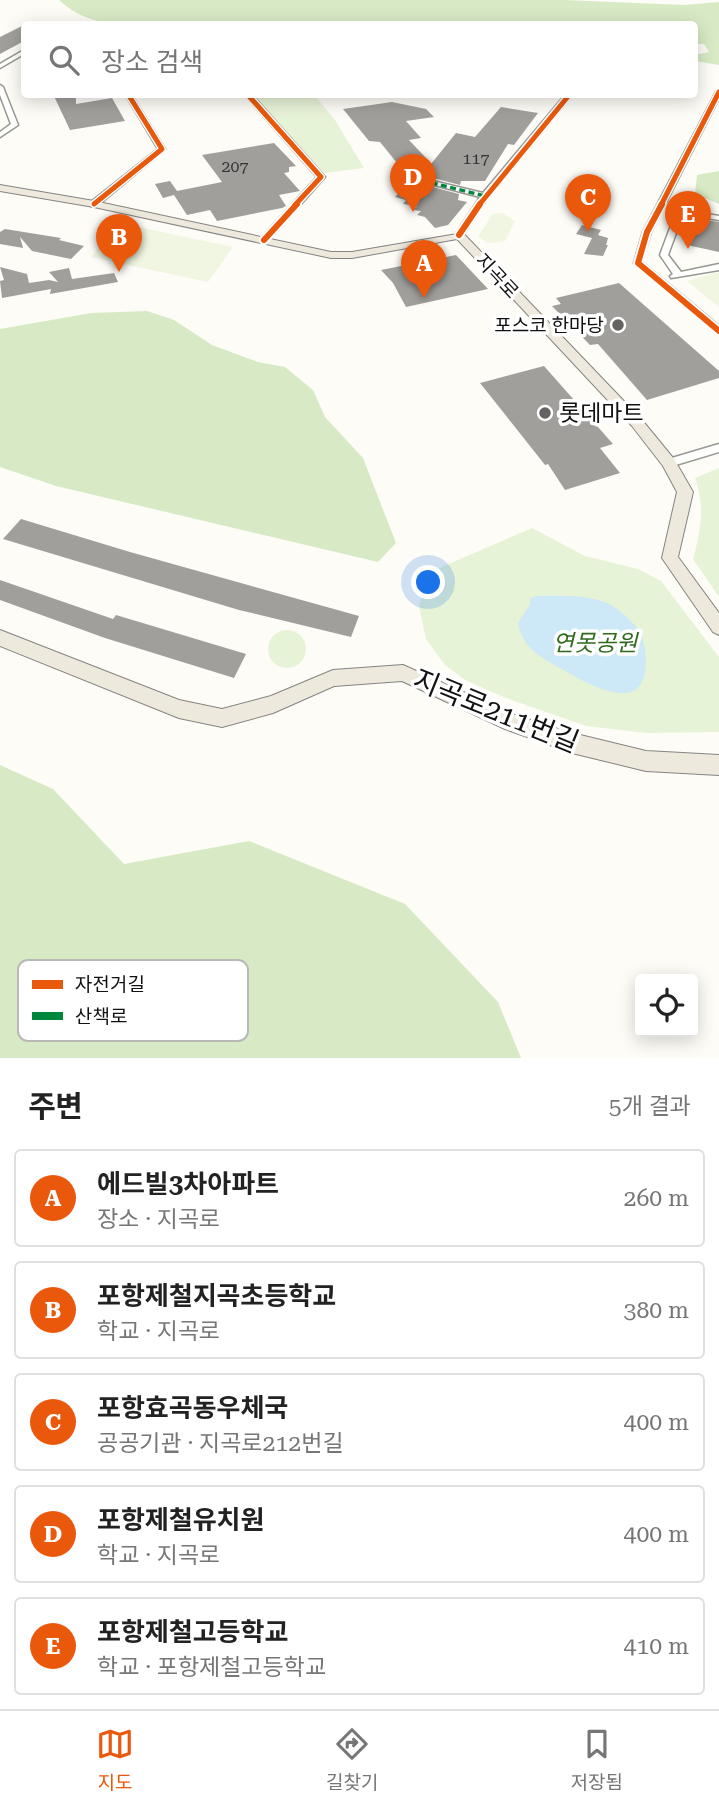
<!DOCTYPE html>
<html lang="ko">
<meta charset="utf-8">
<style>
:root{--surface:#fff;--page:#f6f6f6;--text:#222;--muted:#767676;--line:#e0e0e0;--accent:#ea580c}
body{margin:0;font-family:"Roboto Serif","Noto Sans KR",serif;background:var(--page);color:var(--text)}
.controls{position:absolute;right:21px;bottom:21px;display:grid;overflow:hidden;border-radius:7px;box-shadow:0 4px 18px #0003}
.controls button{width:63px;height:63px;display:grid;place-items:center;padding:0;border:0;border-bottom:2px solid var(--line);background:var(--surface);color:var(--text);font:35px sans-serif}
.you{position:absolute;left:429px;top:583px;width:24px;height:24px;margin:-18px;border:5px solid #fff;border-radius:50%;background:#1a73e8;box-shadow:0 0 0 10px #1a73e833}
.badge{display:grid;place-items:center;width:46px;height:46px;border-radius:50%;background:var(--accent);color:#fff;font-size:23px;font-weight:700}
.pin{position:absolute;translate:-50% -58px;filter:drop-shadow(0 2px 4px #0008)}
.pin::after{content:'';position:absolute;top:37px;width:24px;height:21px;background:inherit;clip-path:polygon(0 0,100% 0,50% 100%)}
.list{margin:0;padding:0;list-style:none}
h2{display:flex;justify-content:space-between;align-items:center;height:91px;margin:0;padding:0 28px;font-size:30px}
h2 small{font-size:23px;font-weight:400;color:var(--muted)}
.list li{display:grid;grid-template-columns:46px 1fr auto;gap:21px;align-items:center;box-sizing:border-box;height:98px;margin:0 14px 14px;padding:0 14px;border:2px solid var(--line);border-radius:7px}
.list b{display:block;font-size:26px;white-space:nowrap}
.list p{margin:0;font-size:23px;white-space:nowrap;color:var(--muted)}
.list em{font-size:23px;font-style:normal;color:var(--muted)}
.icon{flex:none;width:38px;height:38px;fill:none;stroke:currentColor;stroke-width:2;stroke-linecap:round;stroke-linejoin:round}
.map{position:relative;flex:none;width:719px;height:1058px;overflow:hidden}
.search{position:absolute;background:var(--surface);box-shadow:0 4px 18px #0003;left:21px;right:21px;top:21px;height:77px;display:flex;align-items:center;gap:18px;box-sizing:border-box;padding:0 24px;border-radius:7px;color:var(--muted);font-size:26px}
.sheet{height:651px;background:var(--surface)}
nav{display:flex;justify-content:space-around;align-items:center;box-sizing:border-box;height:98px;border-top:2px solid var(--line);background:var(--surface);font-size:19px;color:var(--muted)}
nav a{display:grid;justify-items:center;gap:4px}
nav .on{color:var(--accent)}
.map>svg:first-child{display:block}
.green{fill:#e7f3d7}
.forest{fill:#d8eac5}
.pitch{fill:#f0f6e1}
.water{fill:#cde8f7}
.building{fill:#a19f9c}
.lines{fill:none;stroke-linecap:round;stroke-linejoin:round}
.minor-casing{stroke:#979795;stroke-width:3}
.major-casing{stroke:#858482;stroke-width:2}
.minor{fill:#fffffe;fill-rule:evenodd}
.major{fill:#ede9dc;fill-rule:evenodd}
.quiet{stroke:#00873e;stroke-width:3.5;stroke-dasharray:6 3.5;stroke-linecap:butt}
.cycleway-far1-casing{stroke:#fff;stroke-width:8}
.cycleway-casing{stroke:#fff;stroke-width:10}
.cycleway-far1{stroke:#e8590c;stroke-width:5}
.cycleway{stroke:#e8590c;stroke-width:6}
.poi-dot{fill:#646362;stroke:#fff;stroke-width:2.5}
.labels{text-anchor:middle;dominant-baseline:central;stroke-width:7;stroke-linejoin:round;paint-order:stroke}
.far-number-label{font-size:16px;fill:#353434}
.far-street-label{font-size:19px;fill:#111;stroke:#fff}
.far-poi-label{font-size:19px;fill:#111;stroke:#fff;text-anchor:end}
.poi-label{font-size:23px;fill:#111;stroke:#fff;text-anchor:start}
.park-label{font-size:23px;font-style:italic;fill:#2f6b1f;stroke:#fff}
.near-street-label{font-size:28px;fill:#111;stroke:#fff}
.key{fill:#fff;stroke:#b8b8b8;stroke-width:2}
.key-label{font-size:19px;fill:#111}
</style>
<div class="map">
<svg width="719" height="1058" viewBox="0 0 719 1058">
<rect width="100%" height="100%" fill="#fdfcf7"/>
<!-- green -->
<g class="green">
<path d="M 253,95 L 314,95 L 335,120 L 364,168 L 324,173 Z"/>
<path d="M 719,468 L 719,597 L 693,559 C 701,531 705,505 695,478 Z"/>
<path d="M 532,528 L 585,556 L 638,569 L 661,581 L 719,657 L 719,732 L 646,733 L 586,726 L 506,698 L 465,680 L 445,665 L 426,639 L 419,606 L 425,583 L 437,569 Z"/>
<circle cx="287" cy="649" r="19"/>
</g>
<!-- forest -->
<g class="forest">
<path d="M 59,0 L 564,0 L 684,5 L 719,2 L 719,65 L 695,61 L 695,55 L 709,52 L 704,44 L 695,44 L 694,24 L 113,24 C 92,21 75,15 59,0 Z"/>
<path d="M 719,171 L 719,204 L 695,194 L 697,175 Z"/>
<path d="M 147,311 L 174,320 L 212,345 L 258,362 L 285,367 L 313,390 L 325,417 L 363,458 L 396,543 L 378,562 L 56,486 L 0,467 L 0,329 L 91,313 Z"/>
<path d="M 0,765 L 53,789 L 124,864 L 249,841 L 405,904 L 498,1002 L 521,1058 L 0,1058 Z"/>
</g>
<!-- pitch -->
<g class="pitch">
<path d="M 502,213 L 515,221 L 505,241 L 487,243 L 478,236 L 493,214 Z"/>
<path d="M 119,223 L 233,247 L 208,282 L 91,257 Z"/>
<path d="M 719,272 L 719,307 L 687,281 Z"/>
</g>
<!-- water -->
<path class="water" d="M 536,596 C 558,596 590,594 611,605 C 619,609 637,625 641,634 C 648,653 652,697 619,693 C 599,691 577,678 560,668 C 540,657 522,647 518,623 L 530,604 L 530,599 Z"/>
<!-- building -->
<g class="building">
<path d="M 24,25 L 24,41 L 0,54 L 0,37 Z"/>
<path d="M 53,94 L 76,94 L 76,104 L 112,98 L 125,121 L 70,130 Z"/>
<path d="M 392,102 L 426,109 L 434,117 L 406,121 L 421,138 L 409,140 L 426,158 L 397,163 L 380,142 L 369,141 L 343,109 Z"/>
<path d="M 501,107 L 538,113 L 514,145 L 508,144 L 485,181 L 461,181 L 460,185 L 414,173 L 427,159 L 431,164 L 456,133 L 475,137 Z"/>
<path d="M 274,143 L 296,166 L 289,167 L 289,172 L 284,173 L 300,191 L 279,195 L 286,206 L 282,208 L 217,221 L 210,210 L 187,215 L 174,195 L 163,198 L 155,184 L 170,181 L 177,191 L 222,182 L 202,155 Z"/>
<path d="M 410,181 L 459,194 L 458,200 L 467,202 L 448,225 L 435,228 L 425,217 L 417,215 L 421,211 L 413,210 L 417,206 L 403,204 L 406,200 L 395,197 Z"/>
<path d="M 699,219 L 719,222 L 719,252 L 687,245 Z"/>
<path d="M 582,225 L 601,230 L 598,235 L 608,238 L 606,245 L 608,245 L 603,256 L 584,254 L 592,238 L 576,234 Z"/>
<path d="M 5,229 L 61,238 L 59,240 L 84,246 L 71,259 L 32,251 L 20,237 L 23,248 L 0,244 L 0,232 Z"/>
<path d="M 456,255 L 488,289 L 406,307 L 393,283 L 381,270 Z"/>
<path d="M 0,267 L 27,274 L 29,283 L 49,280 L 58,282 L 49,272 L 69,268 L 72,279 L 114,273 L 118,282 L 50,294 L 51,289 L 2,298 L 0,281 L 4,280 Z"/>
<path d="M 619,283 L 719,371 L 719,378 L 647,400 L 598,344 L 590,345 L 552,306 L 561,304 L 556,298 Z"/>
<path d="M 544,366 L 613,444 L 600,448 L 620,473 L 565,490 L 548,464 L 545,465 L 480,383 Z"/>
<path d="M 21,519 L 130,552 L 359,616 L 351,637 L 239,610 L 3,539 Z"/>
<path d="M 0,580 L 113,619 L 116,615 L 246,654 L 234,678 L 105,638 L 0,600 Z"/>
</g>
<g class="lines">
<!-- minor casing -->
<g class="minor-casing">
<g id="minor">
<path d="M 24,50 L 24,54 L 0,68 L 0,64 Z"/>
<path d="M 0,85 L 3,87 L 18,125 L 0,137 L 0,132 L 11,124 L 0,95 Z"/>
<path d="M 719,90 L 719,98 L 651,232 L 642,260 L 642,262 L 719,326 L 719,334 L 634,263 L 643,232 L 716,92 Z"/>
<path d="M 125,94 L 131,94 L 165,149 L 97,206 L 91,206 L 91,202 L 158,149 Z"/>
<path d="M 244,94 L 251,94 L 325,177 L 267,242 L 261,242 L 261,238 L 317,177 Z"/>
<path d="M 566,94 L 573,94 L 488,197 L 462,237 L 455,235 L 480,197 L 400,176 L 404,174 L 483,193 Z"/>
<path d="M 677,209 L 719,216 L 719,220 L 683,214 L 668,255 L 681,272 L 719,264 L 719,270 L 671,278 L 670,276 L 673,274 L 660,255 Z"/>
<path d="M 719,444 L 719,452 L 669,467 L 663,463 L 665,460 Z"/>
</g>
</g>
<!-- major casing -->
<g class="major-casing">
<g id="major">
<path d="M 0,185 L 94,201 L 331,252 L 352,252 L 463,233 L 642,420 L 674,459 L 693,492 L 678,557 L 719,613 L 719,635 L 713,632 L 662,558 L 677,492 L 663,466 L 632,426 L 457,239 L 352,258 L 331,258 L 94,207 L 0,191 Z"/>
<path d="M 0,630 L 179,700 L 222,709 L 271,696 L 333,670 L 403,665 L 515,715 L 572,733 L 646,751 L 719,755 L 719,775 L 646,771 L 572,753 L 505,729 L 402,681 L 334,686 L 273,713 L 222,727 L 179,718 L 0,646 Z"/>
</g>
</g>
<!-- minor -->
<use href="#minor" class="minor"/>
<!-- major -->
<use href="#major" class="major"/>
<!-- quiet -->
<path class="quiet" d="M 404,176 L 485,196"/>
<!-- cycleway-far1 casing -->
<g class="cycleway-far1-casing">
<g id="cycleway-far1">
<path d="M 247,94 L 321,177 L 295,205"/>
<path d="M 94,204 L 162,149 L 128,94"/>
<path d="M 479,205 L 570,94"/>
<path d="M 661,205 L 719,92"/>
</g>
</g>
<!-- cycleway casing -->
<g class="cycleway-casing">
<g id="cycleway">
<path d="M 662,204 L 647,232 L 638,263 L 719,331"/>
<path d="M 459,235 L 480,204"/>
<path d="M 264,240 L 297,204"/>
</g>
</g>
<!-- cycleway-far1 -->
<use href="#cycleway-far1" class="cycleway-far1"/>
<!-- cycleway -->
<use href="#cycleway" class="cycleway"/>
</g>
<!-- markers -->
<g class="poi-dot">
<circle cx="618" cy="325" r="7"/>
<circle cx="545" cy="413" r="7"/>
</g>
<g class="labels">
<!-- far-number labels -->
<g class="far-number-label">
<text x="476" y="158">117</text>
<text x="235" y="166">207</text>
</g>
<!-- far-street labels -->
<g class="far-street-label">
<text transform="translate(497 276) rotate(47)">지곡로</text>
</g>
<!-- far-poi labels -->
<g class="far-poi-label">
<text x="604" y="325">포스코 한마당</text>
</g>
<!-- poi labels -->
<g class="poi-label">
<text x="559" y="413">롯데마트</text>
</g>
<!-- park labels -->
<g class="park-label">
<text x="595" y="643">연못공원</text>
</g>
<!-- near-street labels -->
<g class="near-street-label">
<text transform="translate(496 711) rotate(22)">지곡로211번길</text>
</g>
</g>
<!-- legend -->
<rect x="18" y="960" width="230" height="81" rx="10" class="key"/>
<rect x="32" y="980" width="31" height="9" fill="#e8590c"/>
<rect x="32" y="1012" width="31" height="8" fill="#00873e"/>
<g class="key-label">
<text x="75" y="991">자전거길</text>
<text x="75" y="1023">산책로</text>
</g>
</svg>
<div class="controls">
<button><svg class="icon" aria-label="locate" viewBox="0 0 24 24"><circle cx="12" cy="12" r="6"/><path d="M12 2v4M12 18v4M2 12h4M18 12h4"/></svg></button>
</div>
<div class="you"></div>
<div class="pin badge" style="left:424px;top:298px">A</div>
<div class="pin badge" style="left:119px;top:272px">B</div>
<div class="pin badge" style="left:588px;top:232px">C</div>
<div class="pin badge" style="left:413px;top:212px">D</div>
<div class="pin badge" style="left:688px;top:249px">E</div>
<div class="search"><svg class="icon" aria-label="search" viewBox="0 0 24 24"><circle cx="10" cy="10" r="6"/><path d="M15 15l6 6"/></svg>장소 검색</div>
</div>
<section class="sheet">
<h2>주변<small>5개 결과</small></h2>
<ul class="list">
<li><span class="badge">A</span><div><b>에드빌3차아파트</b><p>장소 · 지곡로</p></div><em>260 m</em></li>
<li><span class="badge">B</span><div><b>포항제철지곡초등학교</b><p>학교 · 지곡로</p></div><em>380 m</em></li>
<li><span class="badge">C</span><div><b>포항효곡동우체국</b><p>공공기관 · 지곡로212번길</p></div><em>400 m</em></li>
<li><span class="badge">D</span><div><b>포항제철유치원</b><p>학교 · 지곡로</p></div><em>400 m</em></li>
<li><span class="badge">E</span><div><b>포항제철고등학교</b><p>학교 · 포항제철고등학교</p></div><em>410 m</em></li>
</ul>
</section>
<nav>
<a class="on"><svg class="icon" aria-label="map" viewBox="0 0 24 24"><path d="M3 6l6-2 6 2 6-2v14l-6 2-6-2-6 2zM9 4v14M15 6v14"/></svg>지도</a>
<a><svg class="icon" aria-label="directions" viewBox="0 0 24 24"><path d="M12 3l9 9-9 9-9-9zM9 14v-3h6M13 9l2 2-2 2"/></svg>길찾기</a>
<a><svg class="icon" aria-label="saved" viewBox="0 0 24 24"><path d="M7 4h10v16l-5-4-5 4z"/></svg>저장됨</a>
</nav>
